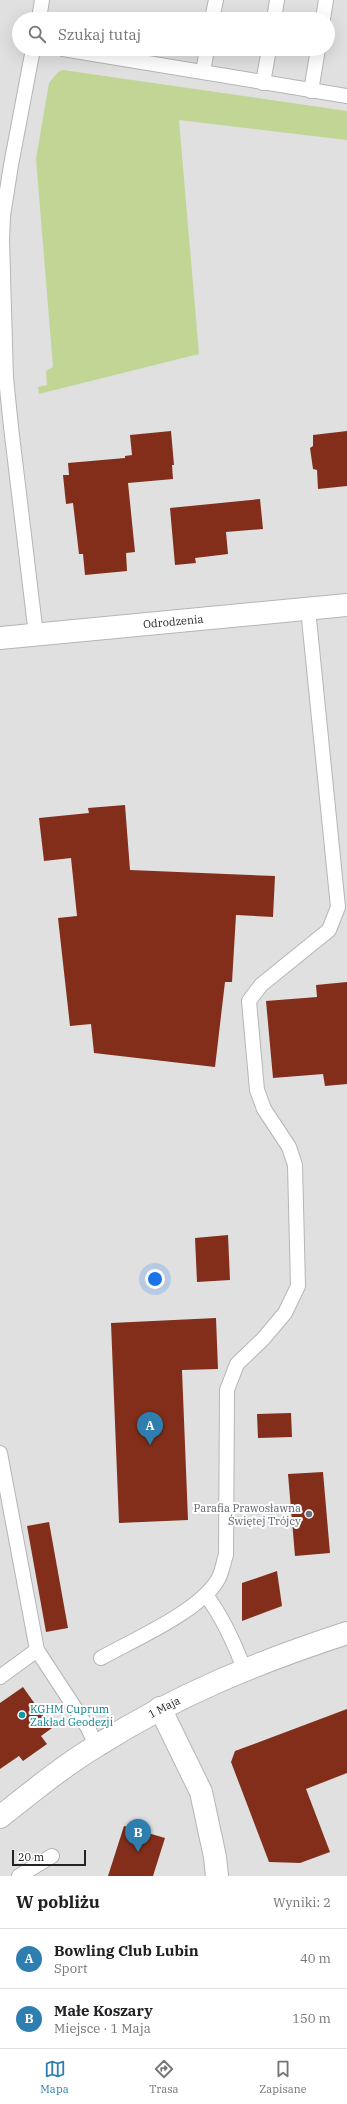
<!DOCTYPE html>
<html lang="pl">
<meta charset="utf-8">
<style>
:root{--surface:#fff;--page:#f6f6f6;--text:#202124;--muted:#757577;--line:#e0e0e0;--accent:#2e7fb0}
body{margin:0;font-family:"IBM Plex Serif",serif;background:var(--page);color:var(--text)}
.scale{position:absolute;left:12px;bottom:10px;width:74px;box-sizing:border-box;padding-left:4px;border:2px solid #242425;border-top:0;font-size:11px;line-height:14px;white-space:nowrap;color:#242425;-webkit-text-stroke:3px #fff;paint-order:stroke}
.you{position:absolute;left:155px;top:1279px;width:14px;height:14px;margin:-10px;border:3px solid #fff;border-radius:50%;background:#1a73e8;box-shadow:0 0 0 6px #1a73e833}
.badge{display:grid;place-items:center;width:26px;height:26px;border-radius:50%;background:var(--accent);color:#fff;font-size:13px;font-weight:700}
.pin{position:absolute;translate:-50% -33px;filter:drop-shadow(0 1px 2px #0008)}
.pin::after{content:'';position:absolute;top:21px;width:14px;height:12px;background:inherit;clip-path:polygon(0 0,100% 0,50% 100%)}
.list{margin:0;padding:0;list-style:none}
h2{display:flex;justify-content:space-between;align-items:center;height:52px;margin:0;padding:0 16px;font-size:17px}
h2 small{font-size:13px;font-weight:400;color:var(--muted)}
.list li{display:grid;grid-template-columns:26px 1fr auto;gap:12px;align-items:center;box-sizing:border-box;height:60px;padding:0 16px;border-top:1px solid var(--line)}
.list b{display:block;font-size:15px;white-space:nowrap}
.list p{margin:0;font-size:13px;white-space:nowrap;color:var(--muted)}
.list em{font-size:13px;font-style:normal;color:var(--muted)}
.icon{flex:none;width:22px;height:22px;fill:none;stroke:currentColor;stroke-width:2;stroke-linecap:round;stroke-linejoin:round}
.map{position:relative;flex:none;width:347px;height:1876px;overflow:hidden}
.search{position:absolute;background:var(--surface);box-shadow:0 4px 16px #0002;left:12px;right:12px;top:12px;height:44px;display:flex;align-items:center;gap:10px;box-sizing:border-box;padding:0 14px;border-radius:22px;color:var(--muted);font-size:15px}
.sheet{height:172px;background:var(--surface)}
nav{display:flex;justify-content:space-around;align-items:center;box-sizing:border-box;height:56px;border-top:1px solid var(--line);background:var(--surface);font-size:11px;color:var(--muted)}
nav a{display:grid;justify-items:center;gap:2px}
nav .on{color:var(--accent)}
.map>svg:first-child{display:block}
.green{fill:#c1d694}
.building{fill:#822e1a}
.lines{fill:none;stroke-linecap:round;stroke-linejoin:round}
.service-casing{stroke:#b5b5b7;stroke-width:16}
.minor-casing{stroke:#b5b5b7;stroke-width:24}
.tertiary-casing{stroke:#b5b5b7;stroke-width:24}
.service{stroke:#fff;stroke-width:14}
.minor{stroke:#fff;stroke-width:22}
.tertiary{stroke:#fff;stroke-width:22}
.worship-dot{fill:#6b7280;stroke:#fff;stroke-width:1.5}
.culture-dot{fill:#0f9aa8;stroke:#fff;stroke-width:1.5}
.labels{text-anchor:middle;dominant-baseline:central;stroke-width:4;stroke-linejoin:round;paint-order:stroke}
.street-label{font-size:11px;fill:#242425;stroke:#fff}
.worship-label{font-size:11px;fill:#5b616d;stroke:#fff;text-anchor:end}
.culture-label{font-size:11px;fill:#0d838f;stroke:#fff;text-anchor:start}
</style>
<div class="map">
<svg width="347" height="1876" viewBox="0 0 347 1876">
<rect width="100%" height="100%" fill="#e0e0e1"/>
<!-- green -->
<path class="green" d="M 63,70 L 347,111 L 347,140 L 179,120 L 199,354 L 39,394 L 38,387 L 47,385 L 46,371 L 53,367 L 36,159 L 49,83 L 58,72 Z"/>
<!-- building -->
<g class="building">
<path d="M 171,431 L 174,465 L 172,465 L 173,479 L 128,483 L 135,552 L 126,553 L 127,571 L 85,575 L 83,554 L 79,554 L 73,503 L 66,504 L 63,475 L 69,475 L 68,463 L 125,458 L 125,456 L 132,455 L 130,435 Z"/>
<path d="M 347,431 L 347,486 L 318,489 L 317,470 L 313,469 L 310,448 L 313,446 L 313,435 Z"/>
<path d="M 260,499 L 263,529 L 226,532 L 228,554 L 195,558 L 196,563 L 175,565 L 170,508 Z"/>
<path d="M 125,805 L 130,870 L 275,876 L 273,917 L 236,915 L 232,982 L 225,982 L 215,1067 L 94,1053 L 91,1024 L 70,1026 L 58,918 L 77,916 L 71,858 L 44,861 L 39,818 L 89,813 L 88,808 Z"/>
<path d="M 347,982 L 347,1084 L 325,1086 L 323,1074 L 273,1078 L 266,1001 L 317,997 L 316,985 Z"/>
<path d="M 228,1235 L 230,1280 L 197,1282 L 195,1238 Z"/>
<path d="M 216,1318 L 218,1369 L 182,1370 L 188,1520 L 119,1523 L 111,1323 Z"/>
<path d="M 291,1413 L 292,1437 L 258,1438 L 257,1414 Z"/>
<path d="M 323,1472 L 330,1553 L 295,1556 L 288,1474 Z"/>
<path d="M 49,1522 L 68,1628 L 46,1632 L 27,1526 Z"/>
<path d="M 277,1571 L 282,1606 L 242,1621 L 242,1583 Z"/>
<path d="M 23,1687 L 52,1728 L 41,1736 L 47,1744 L 23,1761 L 19,1756 L 0,1769 L 0,1703 Z"/>
<path d="M 347,1709 L 347,1773 L 306,1789 L 330,1852 L 300,1863 L 269,1862 L 231,1762 L 235,1751 Z"/>
<path d="M 124,1826 L 165,1838 L 153,1876 L 108,1876 Z"/>
</g>
<g class="lines">
<!-- service casing -->
<g class="service-casing">
<g id="service">
<path d="M 39,19 L 42,0"/>
<path d="M 212,19 L 216,0"/>
<path d="M 274,19 L 277,0"/>
<path d="M 323,19 L 326,0"/>
<path d="M 33,49 L 11,165 L 3,216 L 2,240 L 6,378 L 11,427 L 36,635"/>
<path d="M 63,49 L 347,96"/>
<path d="M 203,72 L 207,49"/>
<path d="M 263,83 L 269,49"/>
<path d="M 311,91 L 318,49"/>
<path d="M 0,1453 L 37,1650 L 88,1728 L 96,1745"/>
<path d="M 206,1595 C 223,1618 234,1642 244,1669"/>
<path d="M 101,1658 C 133,1640 198,1612 217,1581 C 222,1574 223,1563 226,1555 L 227,1390 L 237,1364 L 263,1339 L 285,1313 L 298,1286 L 295,1165 L 289,1147 L 264,1109 L 257,1090 L 249,1001 L 261,985 L 329,930 L 338,907 L 308,609"/>
<path d="M 0,1677 L 37,1650"/>
<path d="M 19,1876 L 52,1856"/>
</g>
</g>
<!-- minor casing -->
<g class="minor-casing">
<path id="minor" d="M 160,1708 L 201,1792 L 215,1857 L 217,1876"/>
</g>
<!-- tertiary casing -->
<g class="tertiary-casing">
<g id="tertiary">
<path id="s1" d="M 0,638 L 347,605"/>
<path id="s2" d="M 0,1817 C 32,1792 63,1766 98,1745 C 177,1695 258,1662 347,1633"/>
</g>
</g>
<!-- service -->
<use href="#service" class="service"/>
<!-- minor -->
<use href="#minor" class="minor"/>
<!-- tertiary -->
<use href="#tertiary" class="tertiary"/>
</g>
<!-- markers -->
<circle class="worship-dot" cx="309" cy="1514" r="4"/>
<circle class="culture-dot" cx="22" cy="1715" r="4"/>
<g class="labels">
<!-- street labels -->
<g class="street-label">
<text stroke="none"><textPath href="#s1" startOffset="174">Odrodzenia</textPath></text>
<text stroke="none"><textPath href="#s2" startOffset="198">1 Maja</textPath></text>
</g>
<!-- worship labels -->
<g class="worship-label">
<text x="301" y="1508">Parafia Prawosławna<tspan x="301" dy="13">Świętej Trójcy</tspan></text>
</g>
<!-- culture labels -->
<g class="culture-label">
<text x="30" y="1709">KGHM Cuprum<tspan x="30" dy="13">Zakład Geodezji</tspan></text>
</g>
</g>
</svg>
<div class="scale">20 m</div>
<div class="you"></div>
<div class="pin badge" style="left:150px;top:1445px">A</div>
<div class="pin badge" style="left:138px;top:1852px">B</div>
<div class="search"><svg class="icon" aria-label="search" viewBox="0 0 24 24"><circle cx="10" cy="10" r="6"/><path d="M15 15l6 6"/></svg>Szukaj tutaj</div>
</div>
<section class="sheet">
<h2>W pobliżu<small>Wyniki: 2</small></h2>
<ul class="list">
<li><span class="badge">A</span><div><b>Bowling Club Lubin</b><p>Sport</p></div><em>40 m</em></li>
<li><span class="badge">B</span><div><b>Małe Koszary</b><p>Miejsce · 1 Maja</p></div><em>150 m</em></li>
</ul>
</section>
<nav>
<a class="on"><svg class="icon" aria-label="map" viewBox="0 0 24 24"><path d="M3 6l6-2 6 2 6-2v14l-6 2-6-2-6 2zM9 4v14M15 6v14"/></svg>Mapa</a>
<a><svg class="icon" aria-label="directions" viewBox="0 0 24 24"><path d="M12 3l9 9-9 9-9-9zM9 14v-3h6M13 9l2 2-2 2"/></svg>Trasa</a>
<a><svg class="icon" aria-label="saved" viewBox="0 0 24 24"><path d="M7 4h10v16l-5-4-5 4z"/></svg>Zapisane</a>
</nav>
